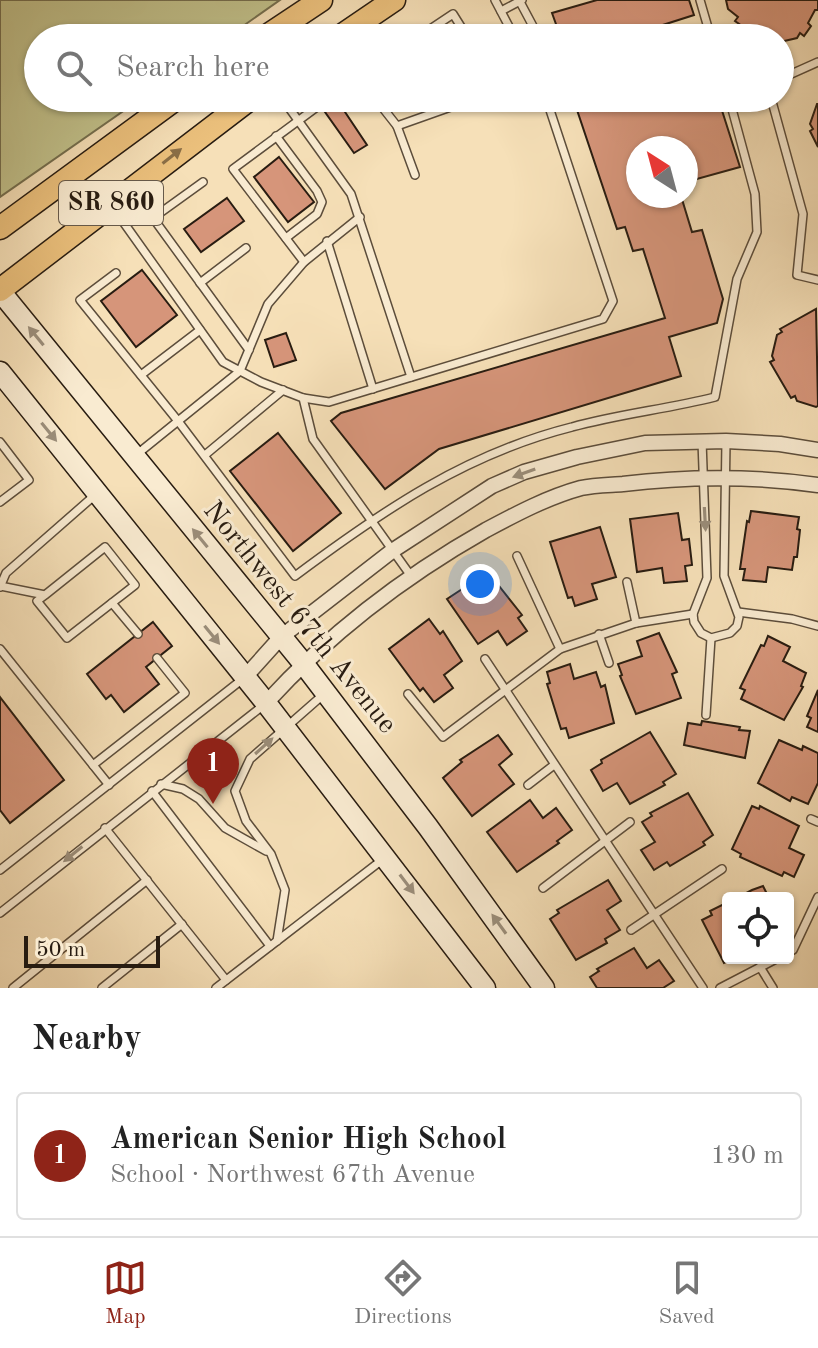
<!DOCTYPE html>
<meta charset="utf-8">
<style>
:root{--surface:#fff;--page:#f6f6f6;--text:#222;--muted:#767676;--line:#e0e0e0;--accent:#8f2418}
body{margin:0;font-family:"Old Standard TT",serif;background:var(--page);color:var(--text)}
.controls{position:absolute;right:24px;bottom:24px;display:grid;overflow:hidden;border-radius:8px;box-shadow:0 2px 6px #0004}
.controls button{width:72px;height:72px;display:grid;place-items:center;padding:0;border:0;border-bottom:2px solid var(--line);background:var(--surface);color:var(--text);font:40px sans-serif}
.compass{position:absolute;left:626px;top:136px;width:72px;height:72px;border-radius:50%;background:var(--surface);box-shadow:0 2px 6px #0004;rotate:324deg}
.scale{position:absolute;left:24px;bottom:20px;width:136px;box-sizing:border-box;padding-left:8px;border:4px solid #281c11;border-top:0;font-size:22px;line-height:28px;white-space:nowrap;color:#281c11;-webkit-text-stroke:6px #f9ebd1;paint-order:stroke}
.you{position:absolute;left:480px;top:584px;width:28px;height:28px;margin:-20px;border:6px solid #fff;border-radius:50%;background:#1a73e8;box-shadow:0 0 0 12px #1a73e833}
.badge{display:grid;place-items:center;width:52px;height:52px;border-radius:50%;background:var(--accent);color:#fff;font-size:26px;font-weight:700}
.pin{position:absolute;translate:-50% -66px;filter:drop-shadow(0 2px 4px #0008)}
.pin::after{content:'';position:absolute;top:42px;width:28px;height:24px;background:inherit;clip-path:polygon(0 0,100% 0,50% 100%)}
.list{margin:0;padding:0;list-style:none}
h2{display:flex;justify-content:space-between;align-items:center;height:104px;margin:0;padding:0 32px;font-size:34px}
h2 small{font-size:26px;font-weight:400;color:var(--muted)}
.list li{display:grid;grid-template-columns:52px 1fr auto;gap:24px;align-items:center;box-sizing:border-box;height:128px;margin:0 16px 16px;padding:0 16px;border:2px solid var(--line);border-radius:8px}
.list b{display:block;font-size:30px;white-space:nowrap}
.list p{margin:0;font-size:26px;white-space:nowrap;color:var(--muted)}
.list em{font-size:26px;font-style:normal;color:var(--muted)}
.icon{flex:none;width:44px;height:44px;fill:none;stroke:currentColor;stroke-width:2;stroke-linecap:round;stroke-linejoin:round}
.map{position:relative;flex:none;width:818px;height:988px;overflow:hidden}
.search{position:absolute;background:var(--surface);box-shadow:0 2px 6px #0004;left:24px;right:24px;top:24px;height:88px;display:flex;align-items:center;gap:20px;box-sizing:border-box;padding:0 28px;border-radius:44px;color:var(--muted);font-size:30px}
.sheet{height:248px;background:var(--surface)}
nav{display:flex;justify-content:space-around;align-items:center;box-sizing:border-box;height:112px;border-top:2px solid var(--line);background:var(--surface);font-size:22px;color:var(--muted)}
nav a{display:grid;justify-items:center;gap:4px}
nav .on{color:var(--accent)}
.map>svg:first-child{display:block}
.green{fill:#c1c18b;stroke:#746e4e;stroke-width:2}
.building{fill:#d6957a;stroke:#281c11;stroke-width:2}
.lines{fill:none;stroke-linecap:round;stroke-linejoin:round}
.lane-casing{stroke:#5c4d3b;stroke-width:10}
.street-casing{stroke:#5c4d3b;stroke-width:17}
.secondary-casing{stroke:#281c11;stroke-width:23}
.primary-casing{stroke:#281c11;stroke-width:25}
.lane{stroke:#f9ebd1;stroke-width:7}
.street{stroke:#f9ebd1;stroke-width:14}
.secondary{stroke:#f9ebd1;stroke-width:20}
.primary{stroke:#ebc07c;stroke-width:22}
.oneway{fill:#8a6e46}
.oneway2{fill:#9b8e7b}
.labels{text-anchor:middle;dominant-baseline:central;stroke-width:6;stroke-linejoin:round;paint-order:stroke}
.shield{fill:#f9ebd1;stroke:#675a4b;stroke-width:2}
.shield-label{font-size:26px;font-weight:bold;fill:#281c11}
.street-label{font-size:28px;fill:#281c11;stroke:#f9ebd1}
</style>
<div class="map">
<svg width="818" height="988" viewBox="0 0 818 988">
<rect width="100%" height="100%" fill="#f6e0b8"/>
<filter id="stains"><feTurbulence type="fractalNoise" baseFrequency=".0025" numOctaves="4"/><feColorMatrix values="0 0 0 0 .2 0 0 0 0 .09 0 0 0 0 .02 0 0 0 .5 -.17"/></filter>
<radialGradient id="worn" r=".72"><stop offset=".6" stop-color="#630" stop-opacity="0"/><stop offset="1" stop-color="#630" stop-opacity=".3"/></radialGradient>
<!-- green -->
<path class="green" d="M 0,0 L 280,0 L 226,38 L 38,38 L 38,98 L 142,98 L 0,197 Z"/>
<!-- building -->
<g class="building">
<path d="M 597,0 L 689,0 L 694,15 L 647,30 L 648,36 L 643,38 L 561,38 L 552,13 Z"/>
<path d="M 726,0 L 818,0 L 818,10 L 815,10 L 808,23 L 811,26 L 804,36 L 800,33 L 797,38 L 780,42 L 780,38 L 759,38 L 735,21 L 738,17 L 728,9 Z"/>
<path d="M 573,98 L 707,98 L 708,101 L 718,98 L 740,167 L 686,182 L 686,148 L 638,148 L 638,196 L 681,196 L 692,232 L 702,230 L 723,299 L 717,323 L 669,337 L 681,376 L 439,449 L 385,489 L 331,421 L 341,413 L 665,318 L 643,249 L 633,251 L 625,227 L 617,229 Z"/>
<path d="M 339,103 L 367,145 L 354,153 L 325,112 Z"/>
<path d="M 817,104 L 818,104 L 818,147 L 810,131 L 813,129 L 810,124 Z"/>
<path d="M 279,157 L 314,202 L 288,222 L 254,177 Z"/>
<path d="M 227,198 L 244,221 L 201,252 L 184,229 Z"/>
<path d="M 142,270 L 177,315 L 136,347 L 101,301 Z"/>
<path d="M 816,309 L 818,406 L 816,407 L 797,401 L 795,396 L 791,398 L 770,362 L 774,360 L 772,356 L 777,335 L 782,332 L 780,329 Z"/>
<path d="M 286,333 L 296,360 L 274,367 L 265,340 Z"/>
<path d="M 278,433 L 341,513 L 293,551 L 230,471 Z"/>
<path d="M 751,511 L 799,517 L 797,529 L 800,530 L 797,557 L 794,557 L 792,570 L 768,567 L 766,582 L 743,580 L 745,569 L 740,569 L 747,521 L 749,522 Z"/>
<path d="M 678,513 L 682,540 L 689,539 L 692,565 L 685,566 L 687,581 L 664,583 L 662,568 L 637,572 L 630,519 Z"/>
<path d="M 600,527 L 616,577 L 592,584 L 597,599 L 575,606 L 572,597 L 568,598 L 550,542 Z"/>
<path d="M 488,572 L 522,615 L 518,618 L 527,631 L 507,645 L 498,631 L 478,644 L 447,599 Z"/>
<path d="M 429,619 L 440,634 L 443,631 L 462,661 L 444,675 L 453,688 L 434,702 L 423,688 L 420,691 L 389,649 Z"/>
<path d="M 153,622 L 172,646 L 146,667 L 159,684 L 124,712 L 111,695 L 106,699 L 87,674 Z"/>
<path d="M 659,633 L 677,672 L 672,674 L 681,698 L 636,714 L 620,676 L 622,675 L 618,664 L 642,656 L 637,641 Z"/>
<path d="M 768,636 L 790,647 L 783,661 L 806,673 L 801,686 L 803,687 L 784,720 L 741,699 L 745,690 L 740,688 L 761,645 L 764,646 Z"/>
<path d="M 570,664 L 574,679 L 596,672 L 601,687 L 605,685 L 614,723 L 569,738 L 566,728 L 561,729 L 547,684 L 550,683 L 547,672 Z"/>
<path d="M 818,690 L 818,732 L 807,727 L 811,718 L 807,716 Z"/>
<path d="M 0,697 L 64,780 L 10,823 L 0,810 Z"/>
<path d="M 702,721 L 740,727 L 739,730 L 750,731 L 745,758 L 684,745 L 688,723 L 701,725 Z"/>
<path d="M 650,732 L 676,774 L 663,782 L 665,785 L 630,804 L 617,783 L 603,791 L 591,770 L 602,763 L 601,760 Z"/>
<path d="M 498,735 L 512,754 L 499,765 L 514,784 L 472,816 L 443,778 L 462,762 L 460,760 Z"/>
<path d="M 779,740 L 802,750 L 803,746 L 818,753 L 818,783 L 808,804 L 792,797 L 790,801 L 758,783 Z"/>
<path d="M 688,793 L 713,835 L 703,842 L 705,845 L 670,866 L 667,862 L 654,870 L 641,850 L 655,842 L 642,822 L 652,816 L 650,813 Z"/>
<path d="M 530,800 L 543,818 L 556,808 L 572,830 L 557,841 L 559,843 L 517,872 L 487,832 Z"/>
<path d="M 752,806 L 759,809 L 760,806 L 799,826 L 789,848 L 804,855 L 794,877 L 784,872 L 782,876 L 740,857 L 741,854 L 732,849 Z"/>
<path d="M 608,880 L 621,901 L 607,910 L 620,930 L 605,939 L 607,943 L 576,960 L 550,919 L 559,913 L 557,910 Z"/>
<path d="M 763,886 L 769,898 L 737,898 L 752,890 Z"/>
<path d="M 728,902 L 728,958 L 734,958 L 724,963 L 702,920 L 712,915 L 710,911 Z"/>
<path d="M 634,948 L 647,968 L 659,960 L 674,981 L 663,988 L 597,988 L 590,977 L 599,971 L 597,969 Z"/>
</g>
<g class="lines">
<!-- lane casing -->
<g class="lane-casing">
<g id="lane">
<path d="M 495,0 L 515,38"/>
<path d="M 519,0 L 535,30 L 533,38"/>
<path d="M 700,0 L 711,38"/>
<path d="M 501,11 L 522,0"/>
<path d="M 417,38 L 453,14 L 468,38"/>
<path d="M 780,79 L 818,62"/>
<path d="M 282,98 L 351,194 L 411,377"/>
<path d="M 375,98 L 397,126 L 476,98"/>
<path d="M 771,98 L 803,214 L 797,275 L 818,280"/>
<path d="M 397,126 L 415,175"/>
<path d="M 276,136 L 317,191 L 322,202 L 317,214 L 286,238"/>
<path d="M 203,182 L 153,218 L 249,350"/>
<path d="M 114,209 L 223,362 L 261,382 L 303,398 L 313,439 L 411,576"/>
<path d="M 327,241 L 373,389"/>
<path d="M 304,262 L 233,169 L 329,98"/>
<path d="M 116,273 L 80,300 L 178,421 L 295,576 C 382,511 465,454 572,427 C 619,414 668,409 715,397 L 737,279 L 757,232 L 755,194 L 729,98"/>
<path d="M 200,283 L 246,248"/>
<path d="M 141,375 L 200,330"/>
<path d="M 303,398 L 329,402 L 603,319 L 613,301 L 546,98"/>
<path d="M 702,441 L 707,578 L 693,614 L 694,622 L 701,633 L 711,638 L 730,633 L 737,626 L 739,617 L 724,576 L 726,441"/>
<path d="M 0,442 L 29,480 L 0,502"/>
<path d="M 136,455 L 240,371 L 268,304 L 304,262 L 360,217"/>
<path d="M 205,455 L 283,390"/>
<path d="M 517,556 L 560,649"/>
<path d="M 627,582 L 636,623"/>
<path d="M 0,586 L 45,595 L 37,601 L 67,638 L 135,585 L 105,547 L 45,595"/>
<path d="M 0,587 L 6,573 L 95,495"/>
<path d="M 112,603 L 138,634"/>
<path d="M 738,612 L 792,619 L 818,626"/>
<path d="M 599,634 L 609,663"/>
<path d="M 0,649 L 109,785"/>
<path d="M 485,659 L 703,988"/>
<path d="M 408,694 L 443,737 L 560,649 L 636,623 L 693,614"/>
<path d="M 706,715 L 711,638"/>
<path d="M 93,765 L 185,693 L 157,658"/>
<path d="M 161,784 L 183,789 L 199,799 L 225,828 L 266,851"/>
<path d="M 528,785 L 554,765"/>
<path d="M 152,791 L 270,946"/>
<path d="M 811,819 L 818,822"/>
<path d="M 105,828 L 226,980"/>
<path d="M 0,870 L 244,678"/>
<path d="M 543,888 L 630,822"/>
<path d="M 0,913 L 265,704"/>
<path d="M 631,930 L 722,869"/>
<path d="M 277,941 L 285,890 L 271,854 L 246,821 L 235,791 L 250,759 L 324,694"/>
<path d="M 788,953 L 793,950 L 818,897"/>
<path d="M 760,967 L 773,988"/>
<path d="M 13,988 L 147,880"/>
<path d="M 102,988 L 182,924"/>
<path d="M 216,988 L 382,860"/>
<path d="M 720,988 L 778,958"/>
</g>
</g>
<!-- street casing -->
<g class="street-casing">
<g id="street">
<path d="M 246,676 L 281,637 L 392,551 L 492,486 L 524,472 L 577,457 L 645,443 L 726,441 L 780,444 L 818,450"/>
<path d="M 266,703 C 329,634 405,576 486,530 C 516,514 548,497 581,488 C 594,485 610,485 623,484 C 689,476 753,476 818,485"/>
</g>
</g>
<!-- secondary casing -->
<g class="secondary-casing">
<g id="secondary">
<path d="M 0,291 L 303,663 L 428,827 L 544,988"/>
<path d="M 0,372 L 266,703 L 485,988"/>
</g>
</g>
<!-- primary casing -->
<g class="primary-casing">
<g id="primary">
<path d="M 264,38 L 321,0"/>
<path d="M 338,38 L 394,0"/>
<path d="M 0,228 L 177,98"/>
<path d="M 0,290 L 251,98"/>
</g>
</g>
<!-- lane -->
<use href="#lane" class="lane"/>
<!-- street -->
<use href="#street" class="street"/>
<!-- secondary -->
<use href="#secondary" class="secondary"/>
<!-- primary -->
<use href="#primary" class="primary"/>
</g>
<!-- one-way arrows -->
<defs><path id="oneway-solid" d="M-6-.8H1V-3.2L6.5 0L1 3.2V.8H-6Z" transform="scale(2)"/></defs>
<use class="oneway" href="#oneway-solid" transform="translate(172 156) rotate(-38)"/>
<g class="oneway2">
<use href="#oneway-solid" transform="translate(36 336) rotate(-129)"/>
<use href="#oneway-solid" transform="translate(49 432) rotate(51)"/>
<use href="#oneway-solid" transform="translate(524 473) rotate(160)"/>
<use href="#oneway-solid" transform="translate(705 519) rotate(87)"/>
<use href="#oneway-solid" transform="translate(200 538) rotate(-129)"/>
<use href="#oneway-solid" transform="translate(212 635) rotate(51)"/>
<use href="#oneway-solid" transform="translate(264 746) rotate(-42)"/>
<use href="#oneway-solid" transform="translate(73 854) rotate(141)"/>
<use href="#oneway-solid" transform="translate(407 884) rotate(53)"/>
<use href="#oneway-solid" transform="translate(499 924) rotate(-126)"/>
</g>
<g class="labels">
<!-- shield labels -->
<rect class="shield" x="59" y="181" width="104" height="44" rx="6"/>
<g class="shield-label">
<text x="111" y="203">SR 860</text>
</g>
<!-- street labels -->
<g class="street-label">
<text transform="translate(299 618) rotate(51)">Northwest 67th Avenue</text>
</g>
</g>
<rect width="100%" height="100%" filter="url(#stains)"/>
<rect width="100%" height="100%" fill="url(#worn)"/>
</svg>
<div class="controls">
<button><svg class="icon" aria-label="locate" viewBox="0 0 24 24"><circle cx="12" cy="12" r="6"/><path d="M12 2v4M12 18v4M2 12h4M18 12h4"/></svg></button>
</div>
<svg class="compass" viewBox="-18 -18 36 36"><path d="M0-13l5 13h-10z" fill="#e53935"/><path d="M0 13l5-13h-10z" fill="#767676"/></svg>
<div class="scale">50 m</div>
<div class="you"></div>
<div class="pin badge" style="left:213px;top:804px">1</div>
<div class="search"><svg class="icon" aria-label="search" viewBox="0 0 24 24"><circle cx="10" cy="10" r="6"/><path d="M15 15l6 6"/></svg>Search here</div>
</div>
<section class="sheet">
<h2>Nearby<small></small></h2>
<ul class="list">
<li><span class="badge">1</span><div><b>American Senior High School</b><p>School · Northwest 67th Avenue</p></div><em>130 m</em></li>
</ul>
</section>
<nav>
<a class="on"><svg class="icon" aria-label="map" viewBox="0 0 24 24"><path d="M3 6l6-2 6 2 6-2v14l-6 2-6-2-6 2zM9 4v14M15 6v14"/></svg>Map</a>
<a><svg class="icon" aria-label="directions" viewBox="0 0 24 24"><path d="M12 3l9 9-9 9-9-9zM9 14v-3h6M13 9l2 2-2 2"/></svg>Directions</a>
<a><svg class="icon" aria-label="saved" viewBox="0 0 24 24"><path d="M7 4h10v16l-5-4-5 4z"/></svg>Saved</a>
</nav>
